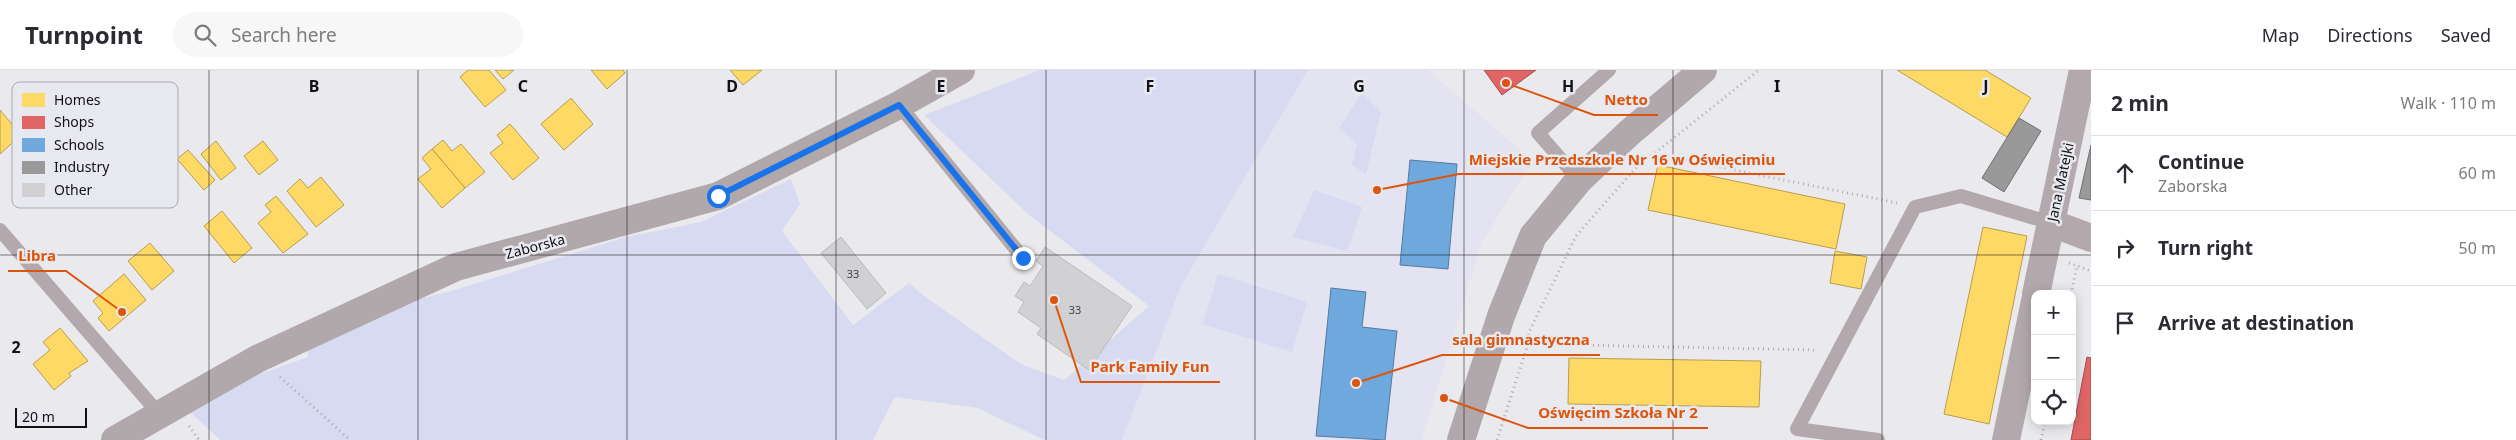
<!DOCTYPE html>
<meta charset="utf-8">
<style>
:root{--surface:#fff;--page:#f7f7f7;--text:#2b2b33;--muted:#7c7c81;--line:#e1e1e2}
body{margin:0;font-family:"Noto Sans",sans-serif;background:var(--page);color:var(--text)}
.controls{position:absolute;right:15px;bottom:15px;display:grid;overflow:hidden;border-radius:10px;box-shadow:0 2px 12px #0003}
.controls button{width:45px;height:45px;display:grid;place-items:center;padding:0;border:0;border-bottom:1px solid var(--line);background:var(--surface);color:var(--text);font:25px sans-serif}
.scale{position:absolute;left:15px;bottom:12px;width:72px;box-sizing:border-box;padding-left:5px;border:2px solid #121214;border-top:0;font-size:14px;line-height:18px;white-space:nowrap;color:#121214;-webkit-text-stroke:4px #e8e9f0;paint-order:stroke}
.stop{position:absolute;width:15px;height:15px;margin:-11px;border:4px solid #1a73e8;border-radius:50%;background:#fff}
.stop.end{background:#1a73e8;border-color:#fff;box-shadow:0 1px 5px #0008}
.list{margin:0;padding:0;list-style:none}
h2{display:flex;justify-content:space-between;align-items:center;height:65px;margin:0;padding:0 20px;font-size:21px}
h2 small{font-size:16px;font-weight:400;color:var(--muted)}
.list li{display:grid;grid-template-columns:32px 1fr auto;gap:15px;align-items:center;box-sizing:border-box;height:75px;padding:0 20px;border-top:1px solid var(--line)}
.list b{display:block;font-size:19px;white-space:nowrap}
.list p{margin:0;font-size:16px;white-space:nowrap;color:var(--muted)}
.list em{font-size:16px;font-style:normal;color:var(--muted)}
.icon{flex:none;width:28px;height:28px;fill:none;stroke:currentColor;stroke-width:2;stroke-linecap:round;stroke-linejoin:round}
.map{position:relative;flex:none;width:2091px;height:370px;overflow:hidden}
header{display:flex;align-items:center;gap:30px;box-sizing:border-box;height:70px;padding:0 25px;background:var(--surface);border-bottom:1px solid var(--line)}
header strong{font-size:24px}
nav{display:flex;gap:28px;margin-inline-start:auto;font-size:18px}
.search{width:350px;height:45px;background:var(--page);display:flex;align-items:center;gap:12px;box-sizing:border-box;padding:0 18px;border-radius:28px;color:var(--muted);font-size:19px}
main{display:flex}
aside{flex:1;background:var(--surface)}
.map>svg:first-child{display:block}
.education{fill:#e4e3f1}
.green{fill:#d8daf2}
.homes{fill:#ffd966;stroke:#b89d4d}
.shops{fill:#e06666;stroke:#a24d4d}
.schools{fill:#6fa8dc;stroke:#537ba0}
.industry{fill:#999;stroke:#707071}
.building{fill:#d1d1d4;stroke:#bbbbbe}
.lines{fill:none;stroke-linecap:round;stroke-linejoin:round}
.path{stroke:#afa9ad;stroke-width:3;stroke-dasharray:1 4;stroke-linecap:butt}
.lane{stroke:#b3a9ad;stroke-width:14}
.street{stroke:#b3a9ad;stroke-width:28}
.secondary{stroke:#b1a8ab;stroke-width:28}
.route{stroke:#1a73e8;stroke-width:6}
.grid{fill:none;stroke:#121214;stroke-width:1;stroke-opacity:0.55}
.labels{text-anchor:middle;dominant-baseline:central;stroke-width:5;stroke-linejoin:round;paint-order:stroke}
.number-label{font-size:11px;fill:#424244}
.street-label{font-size:14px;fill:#121214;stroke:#e8e9f0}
.key{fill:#e8e9f0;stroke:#a8a8ae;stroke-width:1}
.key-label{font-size:14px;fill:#121214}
.grid-label{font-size:16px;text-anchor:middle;font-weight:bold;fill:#121214;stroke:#e8e9f0;stroke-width:5;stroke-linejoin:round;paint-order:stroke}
.leader{fill:none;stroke:#dd550c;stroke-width:2}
.callout-dot{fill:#dd550c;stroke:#e8e9f0;stroke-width:2}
.callout-label{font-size:15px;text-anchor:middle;font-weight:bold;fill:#dd550c;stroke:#e8e9f0;stroke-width:5;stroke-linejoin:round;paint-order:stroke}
</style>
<header>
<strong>Turnpoint</strong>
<div class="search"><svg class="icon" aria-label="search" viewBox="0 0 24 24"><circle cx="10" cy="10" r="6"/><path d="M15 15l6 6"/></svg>Search here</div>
<nav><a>Map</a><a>Directions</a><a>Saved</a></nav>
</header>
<main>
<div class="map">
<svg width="2091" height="370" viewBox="0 0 2091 370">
<rect width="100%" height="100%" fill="#eaeaee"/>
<!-- education -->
<path class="education" d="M 1308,0 L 1428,0 L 1533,91 L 1482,172 L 1422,370 L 1116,370 L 1181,216 Z"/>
<!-- green -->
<g class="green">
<path d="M 1040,0 L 1308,0 L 1181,216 L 1122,370 L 1044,370 L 978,338 L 895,327 L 873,370 L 220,370 L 189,341 L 238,312 L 308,287 L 308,276 L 406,232 L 448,222 L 626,167 L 701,152 L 791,109 L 800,134 L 782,161 L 853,255 L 909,213 L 924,226 L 1021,294 L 1064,310 L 1149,236 L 1029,145 L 924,45 Z"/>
<path d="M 1362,23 L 1381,42 L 1366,104 L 1352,95 L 1357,74 L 1339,58 Z"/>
<path d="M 1314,120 L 1362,137 L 1347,181 L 1293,167 Z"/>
<path d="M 1218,204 L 1307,232 L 1292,282 L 1203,254 Z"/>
</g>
<!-- homes -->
<g class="homes">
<path d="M 468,0 L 489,0 L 506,20 L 485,37 L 460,7 Z"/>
<path d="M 495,0 L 514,0 L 503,9 Z"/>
<path d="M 591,0 L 623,0 L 625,3 L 607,19 Z"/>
<path d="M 730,0 L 762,0 L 743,15 Z"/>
<path d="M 1897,0 L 1985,0 L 2031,28 L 2007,67 Z"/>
<path d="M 571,28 L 593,54 L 564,80 L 541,54 Z"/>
<path d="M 0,40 L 21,65 L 0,84 Z"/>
<path d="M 510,54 L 539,88 L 513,110 L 490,83 L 503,73 L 497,65 Z"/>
<path d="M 443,70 L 452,81 L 461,74 L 485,102 L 465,118 L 432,79 Z"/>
<path d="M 216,71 L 236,98 L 221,110 L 201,84 Z"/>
<path d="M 263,71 L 278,90 L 259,105 L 244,86 Z"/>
<path d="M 432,79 L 465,118 L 442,138 L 418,109 L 431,99 L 422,88 Z"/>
<path d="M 188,80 L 215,110 L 204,120 L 177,89 Z"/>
<path d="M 1658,95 L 1845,134 L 1836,179 L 1648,140 Z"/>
<path d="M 321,107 L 344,135 L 316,157 L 287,121 L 300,109 L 308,118 Z"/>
<path d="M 276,126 L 308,164 L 283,183 L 258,153 L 271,142 L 265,135 Z"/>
<path d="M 222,141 L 252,178 L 234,193 L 204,156 Z"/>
<path d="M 1983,157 L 2027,166 L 1989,354 L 1944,344 Z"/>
<path d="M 150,173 L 174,201 L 152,220 L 128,191 Z"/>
<path d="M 1835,181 L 1867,187 L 1861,219 L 1830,213 Z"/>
<path d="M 124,204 L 146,230 L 109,261 L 98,248 L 103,243 L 93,231 Z"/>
<path d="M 60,258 L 88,291 L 69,303 L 71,306 L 54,320 L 33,294 L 50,280 L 43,272 Z"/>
<path d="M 1569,288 L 1761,291 L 1759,337 L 1568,334 Z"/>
</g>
<!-- shops -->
<g class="shops">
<path d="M 1484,0 L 1536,0 L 1502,25 Z"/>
<path d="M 2087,287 L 2091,288 L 2091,370 L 2071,370 Z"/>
</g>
<!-- schools -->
<g class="schools">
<path d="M 1410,90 L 1457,94 L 1448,199 L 1400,195 Z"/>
<path d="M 1331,218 L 1366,222 L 1362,257 L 1397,261 L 1385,370 L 1316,366 Z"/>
</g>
<!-- industry -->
<g class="industry">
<path d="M 2019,48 L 2041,61 L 2004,122 L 1982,108 Z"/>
<path d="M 2091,75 L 2091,130 L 2079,128 Z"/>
</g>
<!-- building -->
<g class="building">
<path d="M 841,167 L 886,223 L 867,239 L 821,183 Z"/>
<path d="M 1045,177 L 1132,236 L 1089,300 L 1037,264 L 1041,258 L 1018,242 L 1024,232 L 1015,226 L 1024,212 L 1030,216 L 1043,196 L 1036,191 Z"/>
</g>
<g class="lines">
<!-- path -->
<g class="path">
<path d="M 1656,84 L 1897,133"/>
<path d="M 2069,193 L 2091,201"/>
<path d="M 2071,224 L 2077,196"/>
<path d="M 1528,274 L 1818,280"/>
<path d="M 280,307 L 350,370"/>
<path d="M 189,356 L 199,370"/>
<path d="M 1497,370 L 1528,274 L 1529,262 L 1576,166 L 1641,92 L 1655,83 L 1759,0"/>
<path d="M 2041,370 L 2045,351"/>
</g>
<!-- lane -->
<g class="lane">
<path d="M 899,35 L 1023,188"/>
<path d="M 1579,110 L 1538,63 L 1609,0"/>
<path d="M 0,160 L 160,345"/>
<path d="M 1878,370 L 1797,359 L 1915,137 L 1961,126 L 2051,153"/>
</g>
<!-- street -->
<g class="street">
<path d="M 2051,153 L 2091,168"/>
<path d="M 2036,224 L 2083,0"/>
<path d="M 2006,370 L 2035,231"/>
</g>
<!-- secondary -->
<g class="secondary">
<path d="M 115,370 L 259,288 L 456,197 L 718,126 L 899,35 L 961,0"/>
<path d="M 1461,370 L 1501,246 L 1533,166 L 1579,110 L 1629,63 L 1703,0"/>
</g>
</g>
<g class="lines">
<!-- route -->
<path class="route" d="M 718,126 L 899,35 L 1023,188"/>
</g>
<!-- grid -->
<path class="grid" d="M 209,0 L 209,370M 418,0 L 418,370M 627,0 L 627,370M 836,0 L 836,370M 1046,0 L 1046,370M 1255,0 L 1255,370M 1464,0 L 1464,370M 1673,0 L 1673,370M 1882,0 L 1882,370M 0,185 L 2091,185"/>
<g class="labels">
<!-- number labels -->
<g class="number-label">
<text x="853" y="203">33</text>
<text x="1075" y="239">33</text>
</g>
<!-- street labels -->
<g class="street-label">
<text transform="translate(2060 112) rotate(-78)">Jana Matejki</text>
<text transform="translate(535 176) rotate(-15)">Zaborska</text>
</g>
</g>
<!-- legend -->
<rect x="12" y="12" width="166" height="126" rx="8" class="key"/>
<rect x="22" y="23" width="23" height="14" fill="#ffd966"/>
<rect x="22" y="46" width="23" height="13" fill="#e06666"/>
<rect x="22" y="68" width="23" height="14" fill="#6fa8dc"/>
<rect x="22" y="91" width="23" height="13" fill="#999"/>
<rect x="22" y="113" width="23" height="14" fill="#d1d1d4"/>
<g class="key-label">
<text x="54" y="35">Homes</text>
<text x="54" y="57">Shops</text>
<text x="54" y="80">Schools</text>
<text x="54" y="102">Industry</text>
<text x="54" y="125">Other</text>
</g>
<g class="grid-label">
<text x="314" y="22">B</text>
<text x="523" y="22">C</text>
<text x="732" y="22">D</text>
<text x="941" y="22">E</text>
<text x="1150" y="22">F</text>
<text x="1359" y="22">G</text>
<text x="1568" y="22">H</text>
<text x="1777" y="22">I</text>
<text x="1986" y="22">J</text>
<text x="16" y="283">2</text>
</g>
<!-- callouts -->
<path class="leader" d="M1506 13L1594 45H1658M1377 120L1459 104H1785M122 242L66 201H8M1356 313L1442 285H1600M1054 230L1081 312H1220M1444 328L1528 358H1708"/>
<g class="callout-dot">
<circle cx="1506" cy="13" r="5"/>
<circle cx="1377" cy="120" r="5"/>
<circle cx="122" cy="242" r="5"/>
<circle cx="1356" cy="313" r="5"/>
<circle cx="1054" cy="230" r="5"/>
<circle cx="1444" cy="328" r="5"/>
</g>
<g class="callout-label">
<text x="1626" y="35">Netto</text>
<text x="1622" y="95">Miejskie Przedszkole Nr 16 w Oświęcimiu</text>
<text x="37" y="191">Libra</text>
<text x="1521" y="275">sala gimnastyczna</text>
<text x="1150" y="302">Park Family Fun</text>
<text x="1618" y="348">Oświęcim Szkoła Nr 2</text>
</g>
</svg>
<div class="controls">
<button>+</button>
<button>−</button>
<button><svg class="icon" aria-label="locate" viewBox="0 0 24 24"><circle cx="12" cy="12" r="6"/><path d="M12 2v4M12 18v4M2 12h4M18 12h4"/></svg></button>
</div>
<div class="scale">20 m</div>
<div class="stop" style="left:718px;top:126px"></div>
<div class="stop end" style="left:1023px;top:188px"></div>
</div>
<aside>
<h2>2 min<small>Walk · 110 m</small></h2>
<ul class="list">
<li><svg class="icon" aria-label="ahead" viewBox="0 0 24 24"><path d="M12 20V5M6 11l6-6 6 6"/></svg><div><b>Continue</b><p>Zaborska</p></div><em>60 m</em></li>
<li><svg class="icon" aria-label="right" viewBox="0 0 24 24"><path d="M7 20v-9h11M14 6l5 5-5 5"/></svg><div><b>Turn right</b></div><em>50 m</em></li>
<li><svg class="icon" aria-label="arrive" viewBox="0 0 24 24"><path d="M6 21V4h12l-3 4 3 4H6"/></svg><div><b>Arrive at destination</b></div></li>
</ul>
</aside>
</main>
